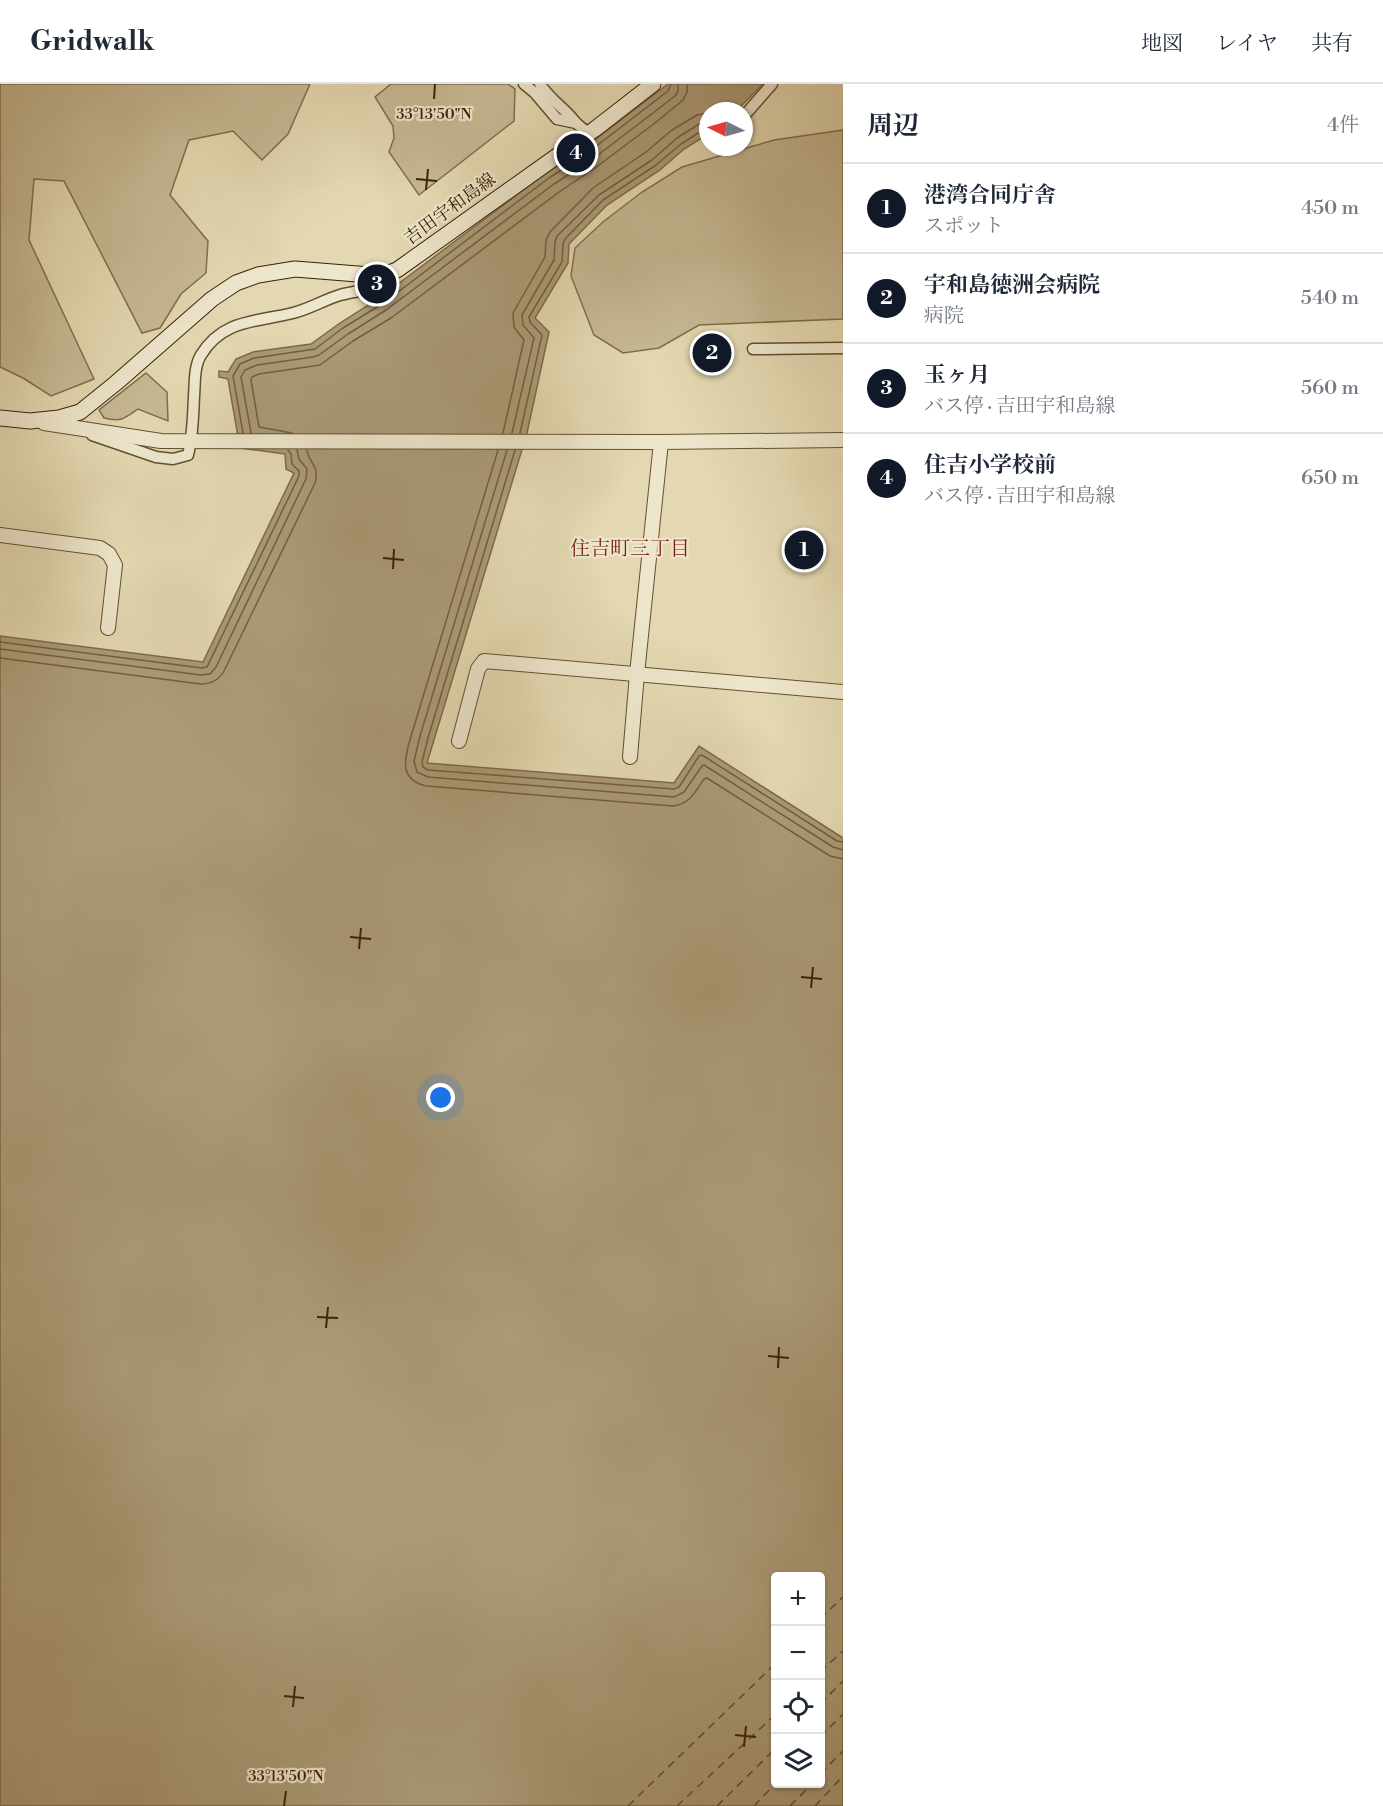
<!DOCTYPE html>
<html lang="ja">
<meta charset="utf-8">
<style>
:root{--surface:#fff;--page:#f6f6f7;--text:#1f2937;--muted:#747a83;--line:#e0e1e3;--accent:#111827}
body{margin:0;font-family:"Libre Bodoni","Noto Serif JP",serif;background:var(--page);color:var(--text)}
.controls{position:absolute;right:18px;bottom:18px;display:grid;overflow:hidden;border-radius:6px;box-shadow:0 2px 4px #0004}
.controls button{width:54px;height:54px;display:grid;place-items:center;padding:0;border:0;border-bottom:2px solid var(--line);background:var(--surface);color:var(--text);font:30px sans-serif}
.compass{position:absolute;left:699px;top:18px;width:54px;height:54px;border-radius:50%;background:var(--surface);box-shadow:0 2px 4px #0004;rotate:275deg}
.you{position:absolute;left:441px;top:1014px;width:21px;height:21px;margin:-15px;border:4px solid #fff;border-radius:50%;background:#1a73e8;box-shadow:0 0 0 9px #1a73e833}
.badge{display:grid;place-items:center;width:39px;height:39px;border-radius:50%;background:var(--accent);color:#fff;font-size:20px;font-weight:700}
.pin{position:absolute;translate:-50% -50%;border:3px solid #fff;box-shadow:0 2px 6px #0006}
.list{margin:0;padding:0;list-style:none}
h2{display:flex;justify-content:space-between;align-items:center;height:78px;margin:0;padding:0 24px;font-size:26px}
h2 small{font-size:20px;font-weight:400;color:var(--muted)}
.list li{display:grid;grid-template-columns:39px 1fr auto;gap:18px;align-items:center;box-sizing:border-box;height:90px;padding:0 24px;border-top:2px solid var(--line)}
.list b{display:block;font-size:22px;white-space:nowrap}
.list p{margin:0;font-size:20px;white-space:nowrap;color:var(--muted)}
.list em{font-size:20px;font-style:normal;color:var(--muted)}
.icon{flex:none;width:33px;height:33px;fill:none;stroke:currentColor;stroke-width:2;stroke-linecap:round;stroke-linejoin:round}
.map{position:relative;flex:none;width:843px;height:1722px;overflow:hidden}
header{display:flex;align-items:center;gap:36px;box-sizing:border-box;height:84px;padding:0 30px;background:var(--surface);border-bottom:2px solid var(--line)}
header strong{font-size:28px}
nav{display:flex;gap:33px;margin-inline-start:auto;font-size:21px}
main{display:flex}
aside{flex:1;background:var(--surface)}
.map>svg:first-child{display:block}
.green{fill:#c6b994;stroke:#806e4c;stroke-width:1.5}
.water{fill:#aa9a76;stroke:#7d6a48;stroke-width:1.5;fill-rule:evenodd}
.lines{fill:none;stroke-linecap:round;stroke-linejoin:round}
.shore{stroke:#725e3d;stroke-width:1.5}
.ferry{stroke:#614c2c;stroke-width:1.5;stroke-dasharray:8 6;stroke-linecap:butt}
.minor-casing{stroke:#64502f;stroke-width:13}
.tertiary-casing{stroke:#64502f;stroke-width:16}
.secondary-casing{stroke:#3a2204;stroke-width:17}
.minor{stroke:#ede6cc;stroke-width:10}
.tertiary{stroke:#ede6cc;stroke-width:14}
.secondary{stroke:#ede6cc;stroke-width:15}
.ticks{fill:none;stroke:#3a2204;stroke-width:2}
.labels{text-anchor:middle;dominant-baseline:central;stroke-width:4.5;stroke-linejoin:round;paint-order:stroke}
.street-label{font-size:18px;fill:#3a2204;stroke:#ede6cc}
.neighbourhood-label{font-size:20px;fill:#7a1f14;stroke:#ede6cc}
.ticks-label{font-size:15px;text-anchor:middle;fill:#3a2204;stroke:#ede6cc;stroke-width:4.5;stroke-linejoin:round;paint-order:stroke}
</style>
<header>
<strong>Gridwalk</strong>
<nav><a>地図</a><a>レイヤ</a><a>共有</a></nav>
</header>
<main>
<div class="map">
<svg width="843" height="1722" viewBox="0 0 843 1722">
<rect width="100%" height="100%" fill="#e3d8b1"/>
<filter id="stains"><feTurbulence type="fractalNoise" baseFrequency=".00333" numOctaves="4"/><feColorMatrix values="0 0 0 0 .2 0 0 0 0 .09 0 0 0 0 .02 0 0 0 .5 -.17"/></filter>
<radialGradient id="worn" r=".72"><stop offset=".6" stop-color="#630" stop-opacity="0"/><stop offset="1" stop-color="#630" stop-opacity=".3"/></radialGradient>
<!-- green -->
<g class="green">
<path d="M 0,0 L 310,0 L 288,50 L 262,76 L 233,47 L 189,56 L 170,111 L 208,157 L 206,189 L 181,210 L 160,244 L 142,249 L 64,97 L 34,95 L 29,156 L 94,295 L 51,312 L 23,294 L 0,283 Z"/>
<path d="M 391,0 L 508,0 L 515,5 L 514,37 L 419,111 L 389,68 L 394,54 L 393,42 L 375,13 Z"/>
<path d="M 843,46 L 843,235 L 699,241 L 659,264 L 623,269 L 594,251 L 571,192 L 575,164 L 603,138 L 642,108 L 682,83 L 774,56 Z"/>
<path d="M 146,289 L 167,308 L 168,337 L 138,325 C 124,335 121,338 104,334 L 99,326 Z"/>
</g>
<!-- water -->
<path class="water" d="M 668,0 L 763,0 L 736,27 L 708,27 L 708,50 L 684,65 L 660,86 L 607,121 L 569,160 L 568,179 L 535,234 L 549,248 L 527,349 L 427,679 L 674,699 L 699,662 L 843,754 L 843,1722 L 0,1722 L 0,552 L 203,578 L 294,389 L 286,385 L 285,370 L 240,364 L 228,295 L 219,293 L 219,287 L 228,288 L 236,275 L 253,268 L 311,260 L 340,239 L 378,215 L 546,89 L 582,66 ZM 776,1492 L 820,1492 L 820,1700 L 776,1700 Z"/>
<g class="lines">
<!-- shore -->
<g class="shore">
<path d="M 243,349 L 233,292 L 240,280 L 254,274 L 315,265 L 343,244 L 382,220 L 549,94 L 586,70 L 668,7 L 671,0"/>
<path d="M 251,349 L 241,293 L 245,286 L 257,281 L 313,273 L 319,271 L 348,250 L 386,226 L 554,100 L 590,77 L 649,32 L 675,12 L 678,7 L 678,0"/>
<path d="M 292,349 L 259,343 L 251,296 L 252,293 L 259,290 L 320,281 L 353,257 L 391,234 L 559,108 L 595,84 L 655,39 L 683,16 L 687,8 L 687,0"/>
<path d="M 503,349 L 524,256 L 514,243 L 513,229 L 545,173 L 546,156 L 550,148 L 593,104 L 646,68 L 672,46 L 697,31 L 708,29"/>
<path d="M 512,349 L 534,254 L 523,241 L 522,231 L 554,176 L 555,158 L 557,152 L 599,111 L 652,76 L 677,54 L 699,40 L 708,38"/>
<path d="M 520,349 L 542,251 L 530,238 L 529,233 L 562,178 L 563,160 L 565,155 L 603,116 L 656,81 L 681,60 L 703,46 L 708,46"/>
<path d="M 498,366 L 412,649 C 406,670 396,695 426,702 L 673,722 C 690,720 695,708 704,695 L 707,694 L 830,772 L 843,775"/>
<path d="M 507,366 L 420,652 L 414,677 L 417,688 L 428,693 L 674,713 L 684,708 L 702,682 L 704,681 L 833,763 L 843,766"/>
<path d="M 515,366 L 428,654 L 422,678 L 423,683 L 428,686 L 674,705 L 679,703 L 699,672 L 702,671 L 837,757 L 843,758"/>
<path d="M 0,558 L 202,584 L 207,583 L 299,392 L 299,387 L 292,380 L 291,370 L 288,366"/>
<path d="M 0,565 L 201,591 L 210,590 L 216,583 L 306,395 L 307,385 L 299,375 L 297,366"/>
<path d="M 0,574 L 201,600 C 211,600 219,596 224,587 L 315,399 C 320,381 309,380 307,366"/>
</g>
<!-- ferry -->
<g class="ferry">
<path d="M 820,1535 L 843,1513"/>
<path d="M 820,1588 L 843,1567"/>
<path d="M 820,1620 L 843,1597"/>
<path d="M 820,1653 L 843,1630"/>
<path d="M 820,1690 L 843,1667"/>
<path d="M 628,1722 L 776,1579"/>
<path d="M 677,1722 L 776,1630"/>
<path d="M 717,1722 L 776,1664"/>
<path d="M 754,1722 L 776,1699"/>
<path d="M 790,1722 L 812,1700"/>
<path d="M 815,1722 L 843,1692"/>
</g>
<!-- minor casing -->
<g class="minor-casing">
<g id="minor">
<path d="M 524,0 L 535,9 L 557,35 L 576,39 L 588,49"/>
<path d="M 540,0 C 550,16 565,24 576,39"/>
<path d="M 744,32 L 772,0"/>
<path d="M 753,265 L 843,264"/>
<path d="M 92,351 L 156,373 L 173,375 L 188,371 C 193,351 193,332 194,312 C 195,299 194,282 201,271 C 223,235 257,238 293,229 C 309,225 324,216 340,211 C 363,205 376,208 393,188"/>
</g>
</g>
<!-- tertiary casing -->
<g class="tertiary-casing">
<g id="tertiary">
<path d="M 44,339 L 161,357 L 661,358"/>
<path d="M 0,451 L 100,464 L 109,470 L 115,481 L 108,544"/>
<path d="M 459,657 L 478,585 L 484,577 L 843,608"/>
<path d="M 630,673 L 637,590 L 661,358 L 843,356"/>
</g>
</g>
<!-- secondary casing -->
<g class="secondary-casing">
<path id="secondary" d="M 0,334 L 30,337 L 59,334 L 80,328 L 116,299 L 212,215 L 236,199 L 258,191 L 295,185 L 370,191 L 386,190 L 397,186 L 595,45 L 653,0"/>
</g>
<!-- minor -->
<use href="#minor" class="minor"/>
<!-- tertiary -->
<use href="#tertiary" class="tertiary"/>
<!-- secondary -->
<use href="#secondary" class="secondary"/>
</g>
<!-- ticks -->
<path class="ticks" d="M 434,15 L 435,0M 416,95 L 437,97M 426,106 L 428,85M 383,474 L 404,476M 393,485 L 394,465M 350,853 L 371,855M 359,865 L 361,844M 801,893 L 822,895M 811,904 L 813,883M 317,1233 L 338,1234M 326,1244 L 328,1223M 768,1272 L 789,1274M 778,1284 L 779,1263M 284,1612 L 304,1614M 293,1623 L 295,1602M 735,1651 L 756,1653M 744,1663 L 746,1642M 284,1722 L 286,1707"/>
<g class="labels">
<!-- street labels -->
<g class="street-label">
<text transform="translate(450 125) rotate(-36)">吉田宇和島線</text>
</g>
<!-- neighbourhood labels -->
<g class="neighbourhood-label">
<text x="630" y="465">住吉町三丁目</text>
</g>
</g>
<g class="ticks-label">
<text x="434" y="35">33°13'50"N</text>
<text x="286" y="1697">33°13'50"N</text>
</g>
<rect width="100%" height="100%" filter="url(#stains)"/>
<rect width="100%" height="100%" fill="url(#worn)"/>
</svg>
<div class="controls">
<button>+</button>
<button>−</button>
<button><svg class="icon" aria-label="locate" viewBox="0 0 24 24"><circle cx="12" cy="12" r="6"/><path d="M12 2v4M12 18v4M2 12h4M18 12h4"/></svg></button>
<button><svg class="icon" aria-label="layers" viewBox="0 0 24 24"><path d="M12 4l9 5-9 5-9-5zM3 14l9 5 9-5"/></svg></button>
</div>
<svg class="compass" viewBox="-18 -18 36 36"><path d="M0-13l5 13h-10z" fill="#e53935"/><path d="M0 13l5-13h-10z" fill="#747a83"/></svg>
<div class="you"></div>
<div class="pin badge" style="left:804px;top:466px">1</div>
<div class="pin badge" style="left:712px;top:269px">2</div>
<div class="pin badge" style="left:377px;top:200px">3</div>
<div class="pin badge" style="left:576px;top:69px">4</div>
</div>
<aside>
<h2>周辺<small>4件</small></h2>
<ul class="list">
<li><span class="badge">1</span><div><b>港湾合同庁舎</b><p>スポット</p></div><em>450 m</em></li>
<li><span class="badge">2</span><div><b>宇和島徳洲会病院</b><p>病院</p></div><em>540 m</em></li>
<li><span class="badge">3</span><div><b>玉ヶ月</b><p>バス停 · 吉田宇和島線</p></div><em>560 m</em></li>
<li><span class="badge">4</span><div><b>住吉小学校前</b><p>バス停 · 吉田宇和島線</p></div><em>650 m</em></li>
</ul>
</aside>
</main>
